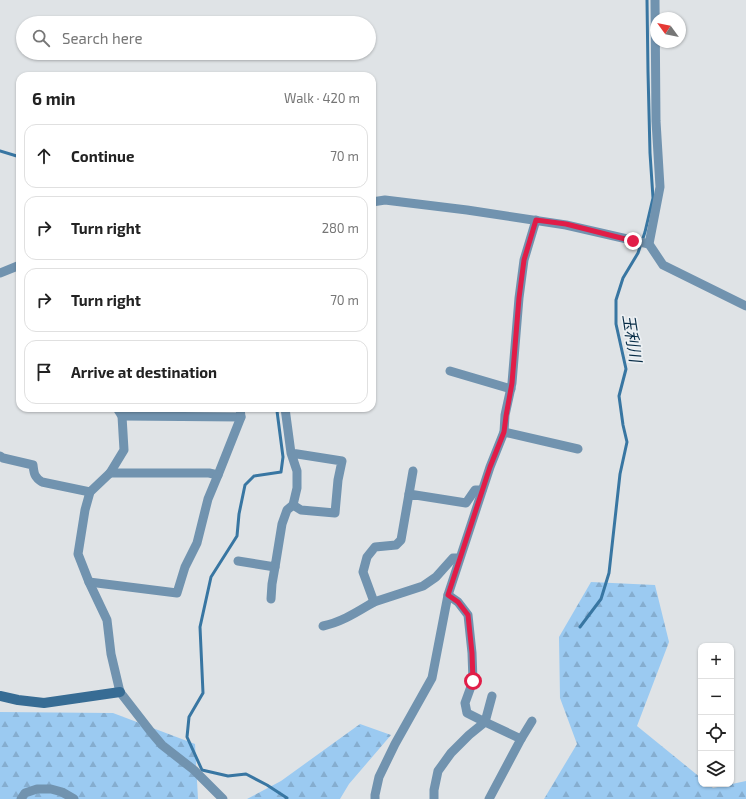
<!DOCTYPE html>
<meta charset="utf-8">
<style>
:root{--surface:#fff;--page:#f6f6f6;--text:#222;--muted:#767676;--line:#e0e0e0}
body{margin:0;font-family:"Exo 2","Noto Sans JP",sans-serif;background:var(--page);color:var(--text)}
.controls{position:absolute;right:12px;bottom:12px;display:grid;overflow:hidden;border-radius:8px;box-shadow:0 1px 3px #0004}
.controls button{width:36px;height:36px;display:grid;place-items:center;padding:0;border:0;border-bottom:1px solid var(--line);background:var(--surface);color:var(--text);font:20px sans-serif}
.compass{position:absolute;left:650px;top:12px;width:36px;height:36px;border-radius:50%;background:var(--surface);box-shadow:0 1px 3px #0004;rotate:303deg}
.stop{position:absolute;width:12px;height:12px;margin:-9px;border:3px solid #e11d48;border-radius:50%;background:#fff}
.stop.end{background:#e11d48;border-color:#fff;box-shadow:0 1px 4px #0008}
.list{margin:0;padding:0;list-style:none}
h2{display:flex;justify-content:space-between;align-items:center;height:52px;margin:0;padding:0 16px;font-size:17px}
h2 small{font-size:13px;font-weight:400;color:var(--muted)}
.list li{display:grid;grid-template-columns:26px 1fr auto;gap:12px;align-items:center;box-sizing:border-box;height:64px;margin:0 8px 8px;padding:0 8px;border:1px solid var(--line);border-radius:12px}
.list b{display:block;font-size:15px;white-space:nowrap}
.list em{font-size:13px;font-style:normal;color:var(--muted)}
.icon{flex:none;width:22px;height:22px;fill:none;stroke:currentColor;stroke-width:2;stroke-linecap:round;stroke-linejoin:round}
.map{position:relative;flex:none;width:746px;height:799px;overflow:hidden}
.search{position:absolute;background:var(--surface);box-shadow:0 1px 3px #0004;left:16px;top:16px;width:360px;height:44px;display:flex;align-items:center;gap:10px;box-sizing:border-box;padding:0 14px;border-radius:22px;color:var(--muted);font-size:15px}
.panel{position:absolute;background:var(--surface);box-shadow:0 1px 3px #0004;left:16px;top:72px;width:360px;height:340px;border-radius:12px}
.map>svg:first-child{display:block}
.forest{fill:url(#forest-firs)}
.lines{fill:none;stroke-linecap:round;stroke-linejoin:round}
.stream{stroke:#3876a2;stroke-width:3}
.street{stroke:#7193af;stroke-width:9}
.secondary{stroke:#376c94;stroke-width:10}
.route{stroke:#e11d48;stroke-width:5}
.labels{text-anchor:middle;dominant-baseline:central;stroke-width:3.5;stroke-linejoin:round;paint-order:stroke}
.water-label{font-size:16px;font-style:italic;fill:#072c46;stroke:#ecf0f3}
</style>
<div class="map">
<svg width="746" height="799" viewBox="0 0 746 799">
<defs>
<pattern id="forest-firs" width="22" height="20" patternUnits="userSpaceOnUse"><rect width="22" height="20" fill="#9bcaf1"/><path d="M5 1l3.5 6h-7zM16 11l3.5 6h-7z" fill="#85adcf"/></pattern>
</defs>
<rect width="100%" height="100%" fill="#dfe3e6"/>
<!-- forest -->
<g class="forest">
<path d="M 591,582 L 655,585 L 669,642 L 637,726 L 701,778 L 701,784 L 708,784 L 713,788 L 746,781 L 746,799 L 544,799 L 577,744 L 560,698 L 559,637 Z"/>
<path d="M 0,712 L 113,713 L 195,744 L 198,799 L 0,799 Z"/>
<path d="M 360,724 L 391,735 L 349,784 L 340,799 L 247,799 L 281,781 Z"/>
</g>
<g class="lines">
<!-- stream -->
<g class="stream">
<path d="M 0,151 L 20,157"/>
<path d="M 278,408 L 277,411 L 283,457 L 281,472 L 254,476 L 245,485 L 239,514 L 237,536 L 211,577 L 200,627 L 203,693 L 189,717 L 187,737 L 202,770 L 228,776 L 246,774 L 267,785 L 287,798 L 286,799"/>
<path d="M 580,627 L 601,599 L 609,573 L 620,474 L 627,442 L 623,425 L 619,396 L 626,369 L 616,324 L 616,300 L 623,278 L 638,253 L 645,232 L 653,198 L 650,153 L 648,72 L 647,0"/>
</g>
<!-- street -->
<g class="street">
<path d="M 655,0 L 656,121 L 660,187 L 649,244 L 663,265 L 746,306"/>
<path d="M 372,202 L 385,200 L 467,210 L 566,225 L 649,244"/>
<path d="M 0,273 L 20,265"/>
<path d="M 450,371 L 511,389"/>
<path d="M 117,408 L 122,416 L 124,450 L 110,473 L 90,492 L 85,510 L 78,554 L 89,582 L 107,620 L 111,654 L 120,692 L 151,732 L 162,745 L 194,770 L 223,799"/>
<path d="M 285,408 L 291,453 L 297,471 L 297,488 L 293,505 L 301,510 L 335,513 L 338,480 L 342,461 L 291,453"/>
<path d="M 122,416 L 241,417"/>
<path d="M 504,432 L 578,449"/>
<path d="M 0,456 L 3,458 L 33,465 C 34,473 34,477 42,482 L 90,492"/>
<path d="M 110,473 L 209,473 L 218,475 L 241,417 L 240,408"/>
<path d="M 409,494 L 413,471"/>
<path d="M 459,558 L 453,558 L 436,577 L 423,586 L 374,602 L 363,572 L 367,557 L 375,547 L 396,545 L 401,540 L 409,494 L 466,503 L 475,490 L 482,490"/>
<path d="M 238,561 L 275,567 L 282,524 L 287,510 L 293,505"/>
<path d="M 89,582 L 177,593 L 185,567 L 197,543 L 208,499 L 218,475"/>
<path d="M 448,595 L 458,602 L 468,615 L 472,653 L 473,681 L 465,703 L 467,713 L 485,722 L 521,739 L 489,799"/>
<path d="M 271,599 L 272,584 L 275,567"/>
<path d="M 323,626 C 342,622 357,612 374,602"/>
<path d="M 521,739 L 532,721"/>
<path d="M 21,799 L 25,793 L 37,789 L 51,789 L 62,792 L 74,799"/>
<path d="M 375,799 L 375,795 L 379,777 L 395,744 L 432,678 L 448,595 L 490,467 L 504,432 L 505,415 L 512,383 L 519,298 L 524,260 L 536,220"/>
<path d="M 434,799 L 434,790 L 438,771 L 451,753 L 469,735 L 485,722 L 492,696"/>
</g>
<!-- secondary -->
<path class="secondary" d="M 0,696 L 18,700 L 44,703 L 120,692"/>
</g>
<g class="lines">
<!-- route -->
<path class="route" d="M 473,681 L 472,653 L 468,615 L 458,602 L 448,595 L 490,467 L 504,432 L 506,416 L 512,383 L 519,298 L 524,260 L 536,220 L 566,224 L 633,241"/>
</g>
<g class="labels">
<!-- water labels -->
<g class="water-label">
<text transform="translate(633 338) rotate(81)">玉利川</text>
</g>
</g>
</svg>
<div class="controls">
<button>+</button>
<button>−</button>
<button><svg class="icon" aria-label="locate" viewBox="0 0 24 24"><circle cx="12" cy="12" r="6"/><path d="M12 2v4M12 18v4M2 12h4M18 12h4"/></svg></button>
<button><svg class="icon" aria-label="layers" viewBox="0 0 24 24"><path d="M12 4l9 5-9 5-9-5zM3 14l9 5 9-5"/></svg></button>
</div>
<svg class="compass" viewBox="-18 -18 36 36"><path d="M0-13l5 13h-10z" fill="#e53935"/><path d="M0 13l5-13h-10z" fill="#767676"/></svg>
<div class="stop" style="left:473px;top:681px"></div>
<div class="stop end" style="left:633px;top:241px"></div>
<div class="search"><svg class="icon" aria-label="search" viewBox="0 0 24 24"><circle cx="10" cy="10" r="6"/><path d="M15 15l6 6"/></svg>Search here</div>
<section class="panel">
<h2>6 min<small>Walk · 420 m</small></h2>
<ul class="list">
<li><svg class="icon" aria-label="ahead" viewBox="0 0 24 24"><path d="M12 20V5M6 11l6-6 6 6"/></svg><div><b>Continue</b></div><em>70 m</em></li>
<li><svg class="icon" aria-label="right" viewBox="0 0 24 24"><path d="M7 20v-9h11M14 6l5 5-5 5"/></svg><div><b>Turn right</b></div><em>280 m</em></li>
<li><svg class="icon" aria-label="right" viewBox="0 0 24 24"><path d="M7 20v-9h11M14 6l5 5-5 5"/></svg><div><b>Turn right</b></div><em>70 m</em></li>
<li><svg class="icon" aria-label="arrive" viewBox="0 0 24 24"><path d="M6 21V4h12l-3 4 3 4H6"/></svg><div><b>Arrive at destination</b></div></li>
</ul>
</section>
</div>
